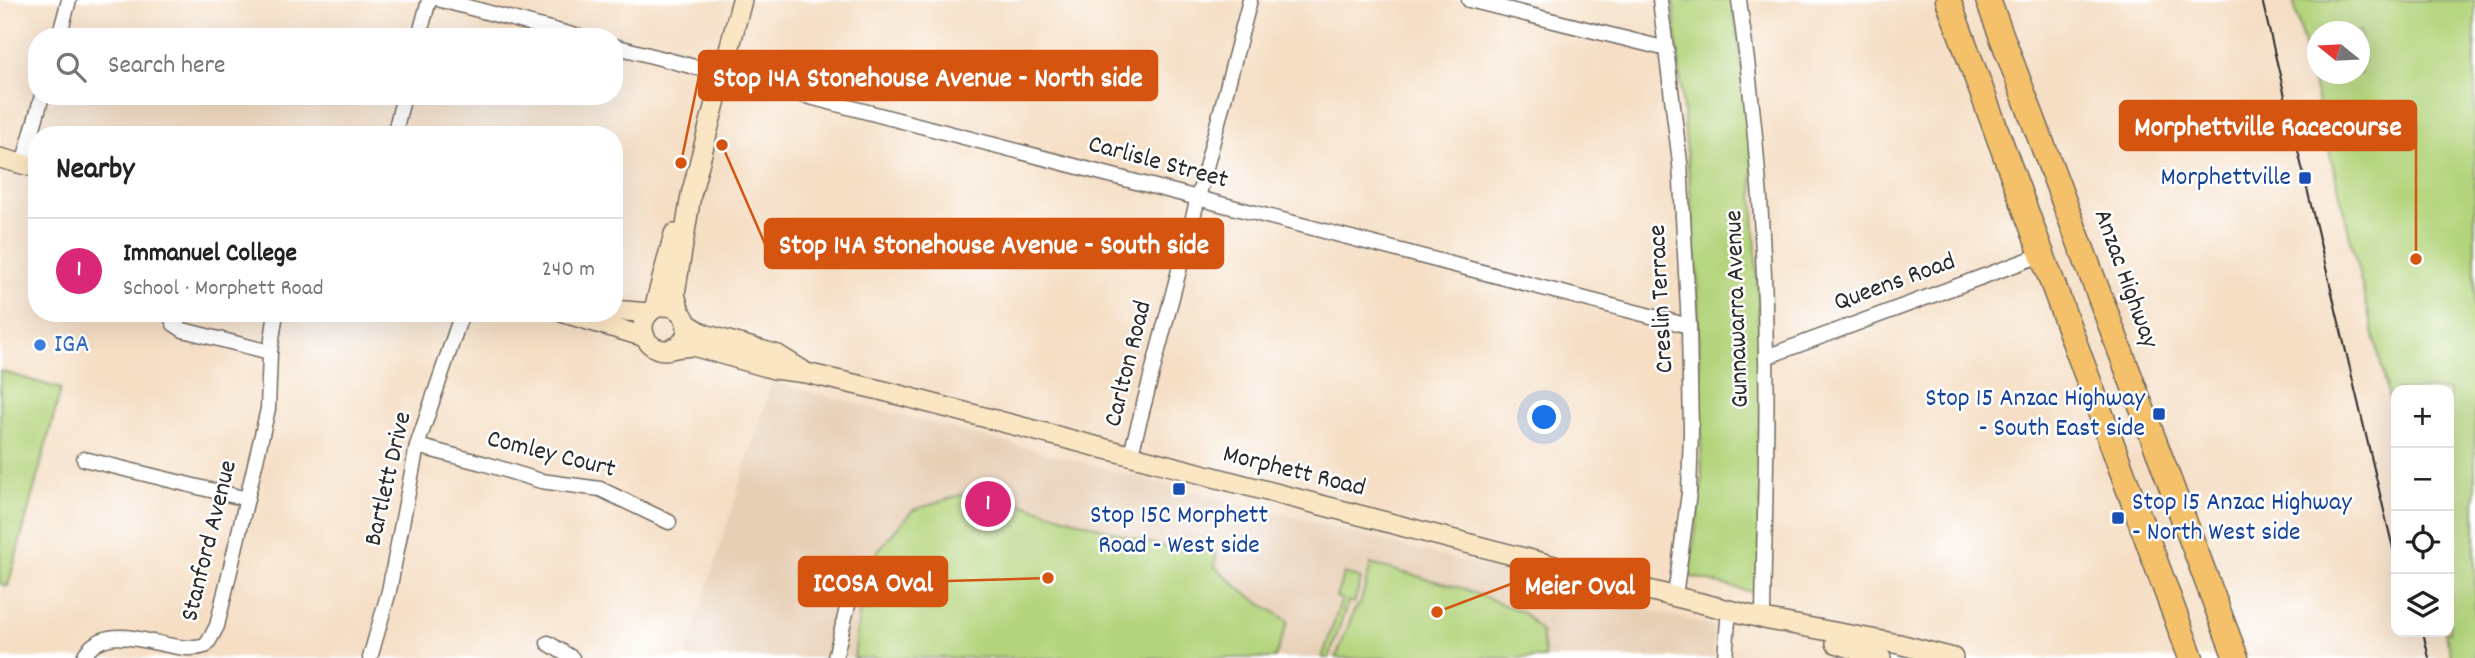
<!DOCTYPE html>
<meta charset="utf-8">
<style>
:root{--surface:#fff;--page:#f6f6f6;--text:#222;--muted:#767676;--line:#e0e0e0;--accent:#db2777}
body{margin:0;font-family:Dekko,sans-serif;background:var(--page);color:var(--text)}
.controls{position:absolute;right:21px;bottom:21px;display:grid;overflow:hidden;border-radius:14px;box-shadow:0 7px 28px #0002}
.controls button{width:63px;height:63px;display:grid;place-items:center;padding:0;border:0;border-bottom:2px solid var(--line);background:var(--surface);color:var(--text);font:35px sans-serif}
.compass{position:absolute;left:2307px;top:21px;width:63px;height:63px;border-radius:50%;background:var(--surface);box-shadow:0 7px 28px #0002;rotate:288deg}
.you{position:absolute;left:1545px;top:418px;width:24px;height:24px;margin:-18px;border:5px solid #fff;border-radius:50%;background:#1a73e8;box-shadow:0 0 0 10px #1a73e833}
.badge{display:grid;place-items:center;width:46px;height:46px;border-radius:50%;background:var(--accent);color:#fff;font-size:23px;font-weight:700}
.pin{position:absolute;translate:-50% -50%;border:4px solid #fff;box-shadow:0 2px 7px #0006}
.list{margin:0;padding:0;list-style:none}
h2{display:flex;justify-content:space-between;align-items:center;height:91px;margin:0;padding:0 28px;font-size:30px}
h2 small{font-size:23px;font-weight:400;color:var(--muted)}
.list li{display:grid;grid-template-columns:46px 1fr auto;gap:21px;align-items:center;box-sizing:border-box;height:105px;padding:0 28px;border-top:2px solid var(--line)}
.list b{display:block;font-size:26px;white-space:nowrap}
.list p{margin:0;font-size:23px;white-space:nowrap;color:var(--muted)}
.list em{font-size:23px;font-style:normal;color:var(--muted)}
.icon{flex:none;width:38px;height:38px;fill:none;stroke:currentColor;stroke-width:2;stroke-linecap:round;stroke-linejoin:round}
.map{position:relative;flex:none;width:2475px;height:658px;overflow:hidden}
.search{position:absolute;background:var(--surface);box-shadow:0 7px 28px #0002;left:28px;top:28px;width:595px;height:77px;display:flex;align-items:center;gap:18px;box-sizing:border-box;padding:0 24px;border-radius:28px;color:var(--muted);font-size:26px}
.panel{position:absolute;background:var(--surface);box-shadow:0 7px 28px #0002;left:28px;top:126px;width:595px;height:196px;border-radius:28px}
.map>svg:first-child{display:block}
.built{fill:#e7cfb5}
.green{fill:#b3d47b;stroke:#6f8053;stroke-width:2;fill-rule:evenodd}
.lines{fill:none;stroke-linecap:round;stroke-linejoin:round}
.street-casing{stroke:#726a61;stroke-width:17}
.secondary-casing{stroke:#726a61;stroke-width:22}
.highway-casing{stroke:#726a61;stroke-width:27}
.street{stroke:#fff;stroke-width:14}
.secondary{stroke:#fbe6c3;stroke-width:19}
.highway{stroke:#f4c16a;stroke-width:24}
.tram{stroke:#2b2b2b;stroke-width:2}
.transit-dot{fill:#1a4fb4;stroke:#fff;stroke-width:2.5}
.shop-dot{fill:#3f7fe0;stroke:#fff;stroke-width:2.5}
.labels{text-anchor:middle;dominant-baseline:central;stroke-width:5;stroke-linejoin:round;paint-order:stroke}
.street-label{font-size:26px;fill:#2b2b2b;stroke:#fff}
.transit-label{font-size:26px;fill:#164399;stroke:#fff;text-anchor:end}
.shop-label{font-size:26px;fill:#366cbe;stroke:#fff;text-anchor:start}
.leader{fill:none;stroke:#d5540f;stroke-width:2.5}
.callout-dot{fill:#d5540f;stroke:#fff;stroke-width:2.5}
.callout{fill:#d5540f;stroke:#d5540f;stroke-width:2.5}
.callout-label{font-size:28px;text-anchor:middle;font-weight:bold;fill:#fff}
</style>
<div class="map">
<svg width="2475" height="658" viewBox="0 0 2475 658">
<rect width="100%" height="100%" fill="#fff"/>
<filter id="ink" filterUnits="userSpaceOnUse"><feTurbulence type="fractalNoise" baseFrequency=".0143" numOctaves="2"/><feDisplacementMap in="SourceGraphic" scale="14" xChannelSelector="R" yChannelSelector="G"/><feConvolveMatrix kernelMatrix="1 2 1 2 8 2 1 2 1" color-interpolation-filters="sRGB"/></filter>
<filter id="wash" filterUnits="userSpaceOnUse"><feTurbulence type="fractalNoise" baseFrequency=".00686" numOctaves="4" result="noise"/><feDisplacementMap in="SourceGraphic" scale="28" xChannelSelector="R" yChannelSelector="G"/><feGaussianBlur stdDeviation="1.57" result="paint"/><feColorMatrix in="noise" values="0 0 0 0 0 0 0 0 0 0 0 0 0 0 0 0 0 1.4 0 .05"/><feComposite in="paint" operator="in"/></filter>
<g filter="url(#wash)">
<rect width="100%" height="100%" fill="#f5dec4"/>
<!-- built -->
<path class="built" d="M 772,382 L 1715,627 L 1712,658 L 685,658 Z"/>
<!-- green -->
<g class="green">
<path d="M 1673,0 L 1732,0 L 1750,122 L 1761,358 L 1760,594 L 1689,576 L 1702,484 L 1697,266 Z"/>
<path d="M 2293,0 L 2475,0 L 2475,658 L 2452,658 L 2445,632 L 2449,632 L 2449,390 L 2396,390 L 2396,427 ZM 2318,32 L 2360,32 L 2360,74 L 2318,74 Z"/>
<path d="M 0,371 L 61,389 L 8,586 L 0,584 Z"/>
<path d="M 976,490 L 1163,547 L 1216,553 L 1215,567 L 1245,593 L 1288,621 L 1275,658 L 854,658 L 861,596 L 878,550 L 913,510 Z"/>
<path d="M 1371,564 L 1462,588 L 1524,613 L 1541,632 L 1545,658 L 1336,658 L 1354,611 L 1361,602 Z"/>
<path d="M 1344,573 L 1361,579 L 1354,603 L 1348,601 L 1329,658 L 1322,658 L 1342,599 L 1336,597 Z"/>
</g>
</g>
<g filter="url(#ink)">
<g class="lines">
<!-- street casing -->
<g class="street-casing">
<g id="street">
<path d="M 441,0 L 580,37"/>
<path d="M 1469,0 L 1667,49"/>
<path d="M 1660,0 L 1680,163 L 1689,326 L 1691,431 L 1689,493 L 1675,596"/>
<path d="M 1739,0 C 1756,118 1765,237 1766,357 C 1768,444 1764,531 1763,618"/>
<path d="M 59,37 L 69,0"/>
<path d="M 419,37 L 429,0"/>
<path d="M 614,46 L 1689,326"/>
<path d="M 394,135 L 404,96"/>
<path d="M 23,164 L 42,96"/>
<path d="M 169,313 L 174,324 L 183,330 L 270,352"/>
<path d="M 1766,357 L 2041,255"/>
<path d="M 417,446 L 486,464 L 541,481 L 600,489 L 669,522"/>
<path d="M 1130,457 L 1250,0"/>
<path d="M 84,459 L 247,499"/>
<path d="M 548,643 L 572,658"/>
<path d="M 83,658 C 108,612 170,658 205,646 C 210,641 213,633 217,626 L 268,409 L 270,352 L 276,313"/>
<path d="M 370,658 L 389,591 L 417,446 L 462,313"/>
<path d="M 835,658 L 857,567"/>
<path d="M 1725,658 L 1729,609"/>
</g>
</g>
<!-- secondary casing -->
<g class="secondary-casing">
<g id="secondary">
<path d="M 0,158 L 37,168"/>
<circle cx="665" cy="328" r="22"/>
<path d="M 654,309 L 674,234"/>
<path d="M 614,310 L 649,313"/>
<path d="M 680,312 L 675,294 L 691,195 L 742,0"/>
<path d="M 564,313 L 645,337"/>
<path d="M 686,323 L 704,334 L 778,355 L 802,370"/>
<path d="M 673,348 L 693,346 L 774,369 L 806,373 L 880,390 L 1616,582 L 1769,620 L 1899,644 L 1953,658"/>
<path d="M 1836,643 L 1881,658"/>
</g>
</g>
<!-- highway casing -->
<g class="highway-casing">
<g id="highway">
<path d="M 1948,0 L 2191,658"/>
<path d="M 1988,0 L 2236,658"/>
</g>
</g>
<!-- street -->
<use href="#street" class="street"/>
<!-- secondary -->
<use href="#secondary" class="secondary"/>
<!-- highway -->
<use href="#highway" class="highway"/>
<!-- tram -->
<g class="tram">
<path d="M 2262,0 L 2396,561"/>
<path d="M 2423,632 L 2429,658"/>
</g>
</g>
</g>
<!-- markers -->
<g class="transit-dot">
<rect x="2298" y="171" width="14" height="14" rx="3.5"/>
<rect x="2152" y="407" width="14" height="14" rx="3.5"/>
<rect x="1172" y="482" width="14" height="14" rx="3.5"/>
<rect x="2111" y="511" width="14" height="14" rx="3.5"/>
</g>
<circle class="shop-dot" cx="40" cy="345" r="7"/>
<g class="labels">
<!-- street labels -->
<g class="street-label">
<text transform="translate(1158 163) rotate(15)">Carlisle Street</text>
<text transform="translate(2125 279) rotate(70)">Anzac Highway</text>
<text transform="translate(1895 283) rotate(-20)">Queens Road</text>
<text transform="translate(1662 299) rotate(-93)">Creslin Terrace</text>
<text transform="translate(1738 309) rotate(-92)">Gunnawarra Avenue</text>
<text transform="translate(1129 364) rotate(-76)">Carlton Road</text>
<text transform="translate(551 455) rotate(14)">Comley Court</text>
<text transform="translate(1294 472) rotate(14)">Morphett Road</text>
<text transform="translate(389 479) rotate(-77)">Bartlett Drive</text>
<text transform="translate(210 541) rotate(-76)">Stanford Avenue</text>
</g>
<!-- transit labels -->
<g class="transit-label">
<text x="2291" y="178">Morphettville</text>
<text x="2145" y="399">Stop 15 Anzac Highway<tspan x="2145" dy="30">- South East side</tspan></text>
<text x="2132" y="503" text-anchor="start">Stop 15 Anzac Highway<tspan x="2132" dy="30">- North West side</tspan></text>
<text x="1179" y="516" text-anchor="middle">Stop 15C Morphett<tspan x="1179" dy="30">Road - West side</tspan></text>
</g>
<!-- shop labels -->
<g class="shop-label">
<text x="54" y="345">IGA</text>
</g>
</g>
<!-- callouts -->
<path class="leader" d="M681 163L699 76M2416 259L2416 125M722 145L765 244M1048 578L947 581M1437 612L1511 584"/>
<g class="callout-dot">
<circle cx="681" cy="163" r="7"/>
<circle cx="2416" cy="259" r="7"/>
<circle cx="722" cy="145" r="7"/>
<circle cx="1048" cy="578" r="7"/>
<circle cx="1437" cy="612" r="7"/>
</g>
<g class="callout">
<rect x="699" y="51" width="458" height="49" rx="7"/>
<rect x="2120" y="101" width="296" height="49" rx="7"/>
<rect x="765" y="219" width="458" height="49" rx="7"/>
<rect x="799" y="557" width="148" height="49" rx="7"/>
<rect x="1511" y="559" width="138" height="49" rx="7"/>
</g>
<g class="callout-label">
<text x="928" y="86">Stop 14A Stonehouse Avenue - North side</text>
<text x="2268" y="135">Morphettville Racecourse</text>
<text x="994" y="253">Stop 14A Stonehouse Avenue - South side</text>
<text x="873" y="591">ICOSA Oval</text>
<text x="1580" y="594">Meier Oval</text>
</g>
</svg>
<div class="controls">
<button>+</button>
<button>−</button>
<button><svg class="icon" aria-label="locate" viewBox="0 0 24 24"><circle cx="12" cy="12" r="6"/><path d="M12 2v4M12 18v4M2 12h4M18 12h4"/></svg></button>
<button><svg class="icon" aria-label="layers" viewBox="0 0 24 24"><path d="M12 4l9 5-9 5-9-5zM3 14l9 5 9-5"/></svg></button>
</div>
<svg class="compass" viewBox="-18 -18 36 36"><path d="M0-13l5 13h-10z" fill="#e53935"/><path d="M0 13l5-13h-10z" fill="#767676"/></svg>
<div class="you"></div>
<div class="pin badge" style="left:988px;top:504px">1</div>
<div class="search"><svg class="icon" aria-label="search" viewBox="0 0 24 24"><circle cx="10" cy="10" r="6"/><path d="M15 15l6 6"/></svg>Search here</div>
<section class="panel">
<h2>Nearby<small></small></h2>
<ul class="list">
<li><span class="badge">1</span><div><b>Immanuel College</b><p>School · Morphett Road</p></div><em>240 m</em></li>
</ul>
</section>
</div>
